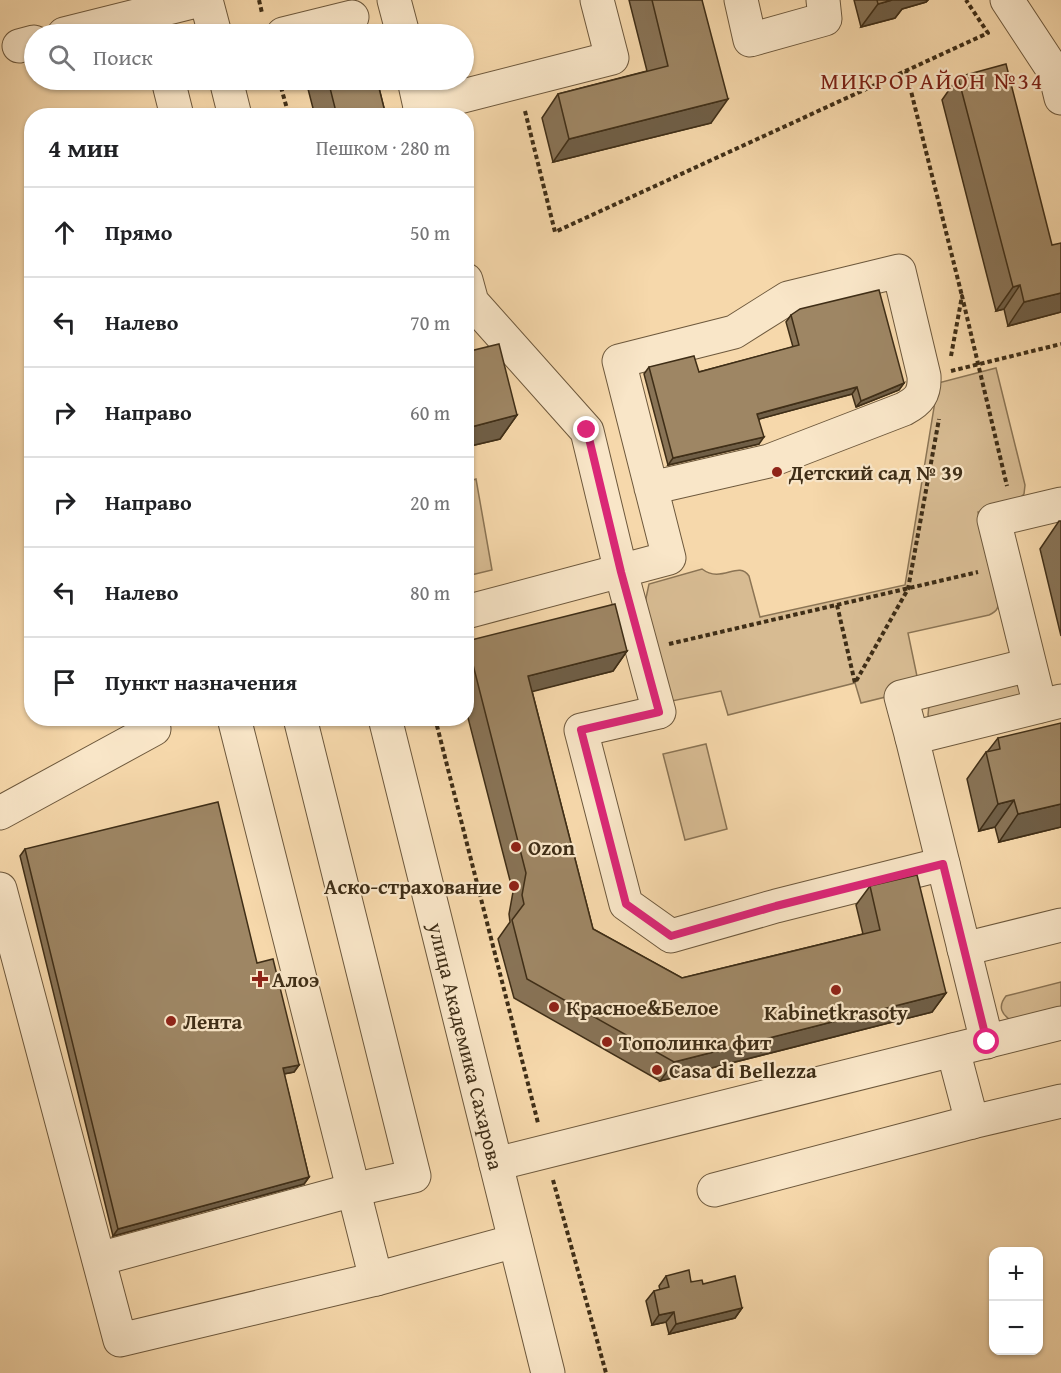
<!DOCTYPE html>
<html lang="ru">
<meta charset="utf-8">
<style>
:root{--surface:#fff;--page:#f2f2f2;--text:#202124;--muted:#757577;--line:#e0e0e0}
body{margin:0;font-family:"Gentium Book Plus",serif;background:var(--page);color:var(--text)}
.controls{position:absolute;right:18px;bottom:18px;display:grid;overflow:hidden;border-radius:12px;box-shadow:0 2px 4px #0004}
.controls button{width:54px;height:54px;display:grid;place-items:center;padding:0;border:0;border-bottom:2px solid var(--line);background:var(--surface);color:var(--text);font:30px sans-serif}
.stop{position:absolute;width:18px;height:18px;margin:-14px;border:4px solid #db2777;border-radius:50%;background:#fff}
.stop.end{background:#db2777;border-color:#fff;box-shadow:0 2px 6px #0008}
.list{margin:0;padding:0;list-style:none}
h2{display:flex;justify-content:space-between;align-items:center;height:78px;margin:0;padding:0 24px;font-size:26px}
h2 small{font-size:20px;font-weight:400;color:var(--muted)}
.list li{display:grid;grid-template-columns:39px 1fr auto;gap:18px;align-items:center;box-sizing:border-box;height:90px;padding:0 24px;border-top:2px solid var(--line)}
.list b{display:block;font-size:22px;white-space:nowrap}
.list em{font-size:20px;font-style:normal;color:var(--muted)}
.icon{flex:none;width:33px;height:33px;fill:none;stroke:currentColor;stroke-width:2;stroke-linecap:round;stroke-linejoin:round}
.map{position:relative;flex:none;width:1061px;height:1373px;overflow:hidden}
.search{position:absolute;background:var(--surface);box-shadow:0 2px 4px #0004;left:24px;top:24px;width:450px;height:66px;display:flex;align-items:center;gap:15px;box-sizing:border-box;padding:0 21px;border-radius:33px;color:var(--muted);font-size:22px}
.panel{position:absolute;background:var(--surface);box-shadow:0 2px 4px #0004;left:24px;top:108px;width:450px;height:618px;border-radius:24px}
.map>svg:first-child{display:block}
.green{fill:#d7bb92;stroke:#8b7454;stroke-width:1.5}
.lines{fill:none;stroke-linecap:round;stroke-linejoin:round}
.minor-casing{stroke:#6d583c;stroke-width:35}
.path{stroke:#3f2e17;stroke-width:4;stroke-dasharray:4.5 3;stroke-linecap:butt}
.minor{stroke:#f9e6c8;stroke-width:33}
.wall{fill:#887356;stroke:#3f2e17;stroke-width:1.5}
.shaded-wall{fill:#6f5e46;stroke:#3f2e17;stroke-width:1.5}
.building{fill:#9e8664;stroke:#3f2e17;stroke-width:1.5}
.route{stroke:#db2777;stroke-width:8}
.poi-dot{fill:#8f2418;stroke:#f9e6c8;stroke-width:2}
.labels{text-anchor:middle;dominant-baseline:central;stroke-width:4.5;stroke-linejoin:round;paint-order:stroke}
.poi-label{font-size:21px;font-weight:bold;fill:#3f2e17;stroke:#f9e6c8;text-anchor:start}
.street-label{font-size:21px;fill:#3f2e17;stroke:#f9e6c8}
.quarter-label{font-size:24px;letter-spacing:1.5px;fill:#7a1f14;stroke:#f9e6c8}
</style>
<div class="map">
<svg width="1061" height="1373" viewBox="0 0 1061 1373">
<rect width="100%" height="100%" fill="#f6d8ab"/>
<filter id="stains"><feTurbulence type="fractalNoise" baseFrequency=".00333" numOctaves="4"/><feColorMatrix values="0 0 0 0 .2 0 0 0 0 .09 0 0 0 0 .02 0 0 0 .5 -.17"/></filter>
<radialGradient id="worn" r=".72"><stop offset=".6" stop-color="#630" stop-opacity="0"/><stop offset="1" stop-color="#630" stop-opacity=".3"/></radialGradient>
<!-- green -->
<g class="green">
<path d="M 996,368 L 1025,485 L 1024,494 L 1015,503 L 978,512 L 998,598 C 999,607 998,611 989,615 L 908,633 L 918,681 L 910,691 L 861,703 L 855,683 L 728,715 L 721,691 L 672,701 L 646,612 L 646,598 L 649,584 L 702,569 C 722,584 738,560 749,576 L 760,617 L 905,585 L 938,383 Z"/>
<path d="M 476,479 L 492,570 L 467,576 L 467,482 Z"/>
<path d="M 1015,684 L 1020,688 L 1022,696 L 931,721 L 928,715 L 929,705 Z"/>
<path d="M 706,744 L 727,829 L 685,840 L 663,754 Z"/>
<path d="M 1061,982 L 1061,1008 L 1012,1021 C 1002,1015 997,1007 1006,996 Z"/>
</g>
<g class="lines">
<!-- minor casing -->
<g class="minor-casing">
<g id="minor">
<path d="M 206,0 L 215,34"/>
<path d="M 394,0 L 403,34"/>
<path d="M 741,0 L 750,40 L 825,19 L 823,0"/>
<path d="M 1007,0 L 1055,73 L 1061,98"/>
<path d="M 64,34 L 200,0"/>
<path d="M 283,34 L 352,17"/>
<path d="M 19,46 L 34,42"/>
<path d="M 168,80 L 177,116"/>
<path d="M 226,80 L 235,116"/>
<path d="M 414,80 L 420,107"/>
<path d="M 423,116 L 420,107 L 612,58 L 597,0"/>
<path d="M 466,280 L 472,302 L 587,431 L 621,572 L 659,712 L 581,730 L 626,904 L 671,936 L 776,906 L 943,864"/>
<path d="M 466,612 L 669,558 L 619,361 L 734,332 L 788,298 L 899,271 L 924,376 C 925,394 919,401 904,409 L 769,461 L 651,488"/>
<path d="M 1040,706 L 994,520 L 1061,504"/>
<path d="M 234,718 L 376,1279 L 515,1241"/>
<path id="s1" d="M 385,718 L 548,1373"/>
<path d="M 912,738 L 901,697 L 1029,665"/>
<path d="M 0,813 L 154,729"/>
<path d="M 0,889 L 120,1340 L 376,1279"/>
<path d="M 964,949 L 1061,925"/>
<path d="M 987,1042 L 912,738 L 1061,701"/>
<path d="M 953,1050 L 972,1122"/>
<path d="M 496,1164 L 1061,1023"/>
<path d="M 714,1190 L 972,1122 L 1061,1101"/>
<path d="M 99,1259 L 353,1190 L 414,1176 L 300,718"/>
</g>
</g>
<!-- path -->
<g class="path">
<path d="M 259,0 L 262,13"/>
<path d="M 906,71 L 962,296"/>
<path d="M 279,80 L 289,116"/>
<path d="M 525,111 L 555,232 L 988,33 L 966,0"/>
<path d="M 951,356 L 962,296 L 1007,486"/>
<path d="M 951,371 L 1061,344"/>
<path d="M 837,605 L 855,683 L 908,589 L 939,419"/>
<path d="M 669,644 L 978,572"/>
<path d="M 435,718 L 538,1123"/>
<path d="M 553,1180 L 606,1373"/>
</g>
<!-- minor -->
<use href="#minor" class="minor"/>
</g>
<!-- wall -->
<g class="wall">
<path d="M 629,0 L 702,0 L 711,123 L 553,162 L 542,118 L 558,94 L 647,71 Z"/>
<path d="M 854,0 L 928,0 L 926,2 L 902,9 L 895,18 L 861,27 Z"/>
<path d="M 958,77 L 1061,312 L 1008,326 L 1004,309 L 996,311 L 942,100 Z"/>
<path d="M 310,80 L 377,80 L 386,116 L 315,116 L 307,85 Z"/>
<path d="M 791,315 L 904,383 L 899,390 L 856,407 L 852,394 L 759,419 L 759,444 L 668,465 L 644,374 L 649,367 L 699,372 L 793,347 L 786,322 Z"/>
<path d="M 466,338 L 470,351 L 517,415 L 500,439 L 466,447 Z"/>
<path d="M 1059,521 L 1061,521 L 1061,636 L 1040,549 Z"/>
<path d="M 467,641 L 627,651 L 613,671 L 532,691 L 593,929 L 682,978 L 863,934 L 856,905 L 870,886 L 946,993 L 932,1012 L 660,1081 L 514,998 L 498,939 L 510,922 L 509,914 L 513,892 L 466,710 L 466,642 Z"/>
<path d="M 998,738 L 1061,827 L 999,842 L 995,827 L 979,831 L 967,779 L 986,752 L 988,751 Z"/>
<path d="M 25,849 L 257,963 L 299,1065 L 294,1072 L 284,1074 L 309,1177 L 304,1184 L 113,1236 L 20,856 Z"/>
<path d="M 666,1276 L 703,1284 L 742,1308 L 735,1318 L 669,1334 L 666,1322 L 652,1325 L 646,1301 L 654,1291 L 660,1290 L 659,1286 Z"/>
</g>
<!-- shaded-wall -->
<g class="shaded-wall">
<path d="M 892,0 L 928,0 L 926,2 L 902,9 L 895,18 L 861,27 L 878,4 Z"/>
<path d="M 728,99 L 711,123 L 553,162 L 569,139 Z"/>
<path d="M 1020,285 L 1004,309 L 996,311 L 1013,287 Z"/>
<path d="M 1061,293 L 1061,312 L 1008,326 L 1024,302 Z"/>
<path d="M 904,383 L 899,390 L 856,407 L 861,401 Z"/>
<path d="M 857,387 L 852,394 L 752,421 L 757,414 Z"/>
<path d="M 517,415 L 500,439 L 466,447 L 466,432 L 471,427 Z"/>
<path d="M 764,437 L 759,444 L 668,465 L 673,458 Z"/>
<path d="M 627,651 L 613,671 L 515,696 L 528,676 Z"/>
<path d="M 1014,800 L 995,827 L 979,831 L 998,804 Z"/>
<path d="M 1061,804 L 1061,827 L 999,842 L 1018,814 Z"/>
<path d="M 946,993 L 932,1012 L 660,1081 L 674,1062 Z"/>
<path d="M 299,1065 L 294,1072 L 278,1075 L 283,1068 Z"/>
<path d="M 309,1177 L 304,1184 L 113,1236 L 118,1229 Z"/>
<path d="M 742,1308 L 735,1318 L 669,1334 L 676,1324 Z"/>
<path d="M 674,1312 L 666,1322 L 652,1325 L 659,1315 Z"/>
</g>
<!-- building -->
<g class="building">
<path d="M 652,0 L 702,0 L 728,99 L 569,139 L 558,94 L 668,66 Z"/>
<path d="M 877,0 L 892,0 L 878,4 Z"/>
<path d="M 1006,64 L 1052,245 L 1061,243 L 1061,293 L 1024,302 L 1020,285 L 1013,287 L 958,77 Z"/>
<path d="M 328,80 L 377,80 L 386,116 L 337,116 Z"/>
<path d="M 879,290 L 904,383 L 861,401 L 857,387 L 757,414 L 764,437 L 673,458 L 649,367 L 694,356 L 699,372 L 799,345 L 791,315 L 800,309 Z"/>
<path d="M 466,338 L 470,351 L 499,344 L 517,415 L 471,427 L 466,411 Z"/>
<path d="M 615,604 L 627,651 L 528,676 L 593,929 L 682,978 L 880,930 L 870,886 L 917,875 L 946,993 L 674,1062 L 527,979 L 512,920 L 524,904 L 522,895 L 526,873 L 467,641 Z"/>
<path d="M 1061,723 L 1061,804 L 1018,814 L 1014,800 L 998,804 L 986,752 L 1000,749 L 998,738 Z"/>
<path d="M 218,802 L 257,963 L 273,959 L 299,1065 L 283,1068 L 309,1177 L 118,1229 L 25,849 Z"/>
<path d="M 689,1270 L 691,1282 L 702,1280 L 703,1284 L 735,1276 L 742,1308 L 676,1324 L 674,1312 L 659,1315 L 654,1291 L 669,1287 L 666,1276 Z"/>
</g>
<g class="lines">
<!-- route -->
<path class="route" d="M 587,430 L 621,572 L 659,712 L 581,730 L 626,904 L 671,936 L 776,906 L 943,864 L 987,1042"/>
</g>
<!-- markers -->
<g class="poi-dot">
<circle cx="777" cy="472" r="6"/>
<circle cx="516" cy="847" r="6"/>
<circle cx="514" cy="886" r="6"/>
<path d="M257 970h6v6h6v6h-6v6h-6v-6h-6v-6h6z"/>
<circle cx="836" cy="990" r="6"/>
<circle cx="554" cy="1007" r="6"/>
<circle cx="171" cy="1021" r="6"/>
<circle cx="607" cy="1042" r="6"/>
<circle cx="657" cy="1070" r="6"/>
</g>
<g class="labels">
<!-- poi labels -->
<g class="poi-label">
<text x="789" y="472">Детский сад № 39</text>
<text x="528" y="847">Ozon</text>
<text x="502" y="886" text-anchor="end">Аско-страхование</text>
<text x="272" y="979">Алоэ</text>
<text x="566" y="1007">Красное&amp;Белое</text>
<text x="836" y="1012" text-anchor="middle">Kabinetkrasoty</text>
<text x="183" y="1021">Лента</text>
<text x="619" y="1042">Тополинка фит</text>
<text x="669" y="1070">Casa di Bellezza</text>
</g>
<!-- street labels -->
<g class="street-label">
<text stroke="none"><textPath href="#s1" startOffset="338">улица Академика Сахарова</textPath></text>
</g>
<!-- quarter labels -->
<g class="quarter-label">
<text x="932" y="80">МИКРОРАЙОН №34</text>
</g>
</g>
<rect width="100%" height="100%" filter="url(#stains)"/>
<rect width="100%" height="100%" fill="url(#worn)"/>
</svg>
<div class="controls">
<button>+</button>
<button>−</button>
</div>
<div class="stop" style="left:987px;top:1042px"></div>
<div class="stop end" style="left:587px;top:430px"></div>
<div class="search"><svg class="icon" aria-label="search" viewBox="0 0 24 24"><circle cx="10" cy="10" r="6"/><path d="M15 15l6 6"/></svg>Поиск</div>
<section class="panel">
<h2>4 мин<small>Пешком · 280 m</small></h2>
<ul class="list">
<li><svg class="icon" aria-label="ahead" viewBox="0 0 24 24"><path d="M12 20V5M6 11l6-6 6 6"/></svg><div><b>Прямо</b></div><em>50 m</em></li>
<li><svg class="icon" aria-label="left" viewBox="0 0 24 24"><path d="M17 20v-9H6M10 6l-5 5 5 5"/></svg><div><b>Налево</b></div><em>70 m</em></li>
<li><svg class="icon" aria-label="right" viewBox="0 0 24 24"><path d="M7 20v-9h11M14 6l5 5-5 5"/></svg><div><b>Направо</b></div><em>60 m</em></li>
<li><svg class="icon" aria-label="right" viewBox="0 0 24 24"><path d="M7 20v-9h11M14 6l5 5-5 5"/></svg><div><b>Направо</b></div><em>20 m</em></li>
<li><svg class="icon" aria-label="left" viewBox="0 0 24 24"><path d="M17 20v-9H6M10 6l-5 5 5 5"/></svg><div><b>Налево</b></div><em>80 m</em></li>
<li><svg class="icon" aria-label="arrive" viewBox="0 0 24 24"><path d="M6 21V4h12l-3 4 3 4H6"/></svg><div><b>Пункт назначения</b></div></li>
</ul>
</section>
</div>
